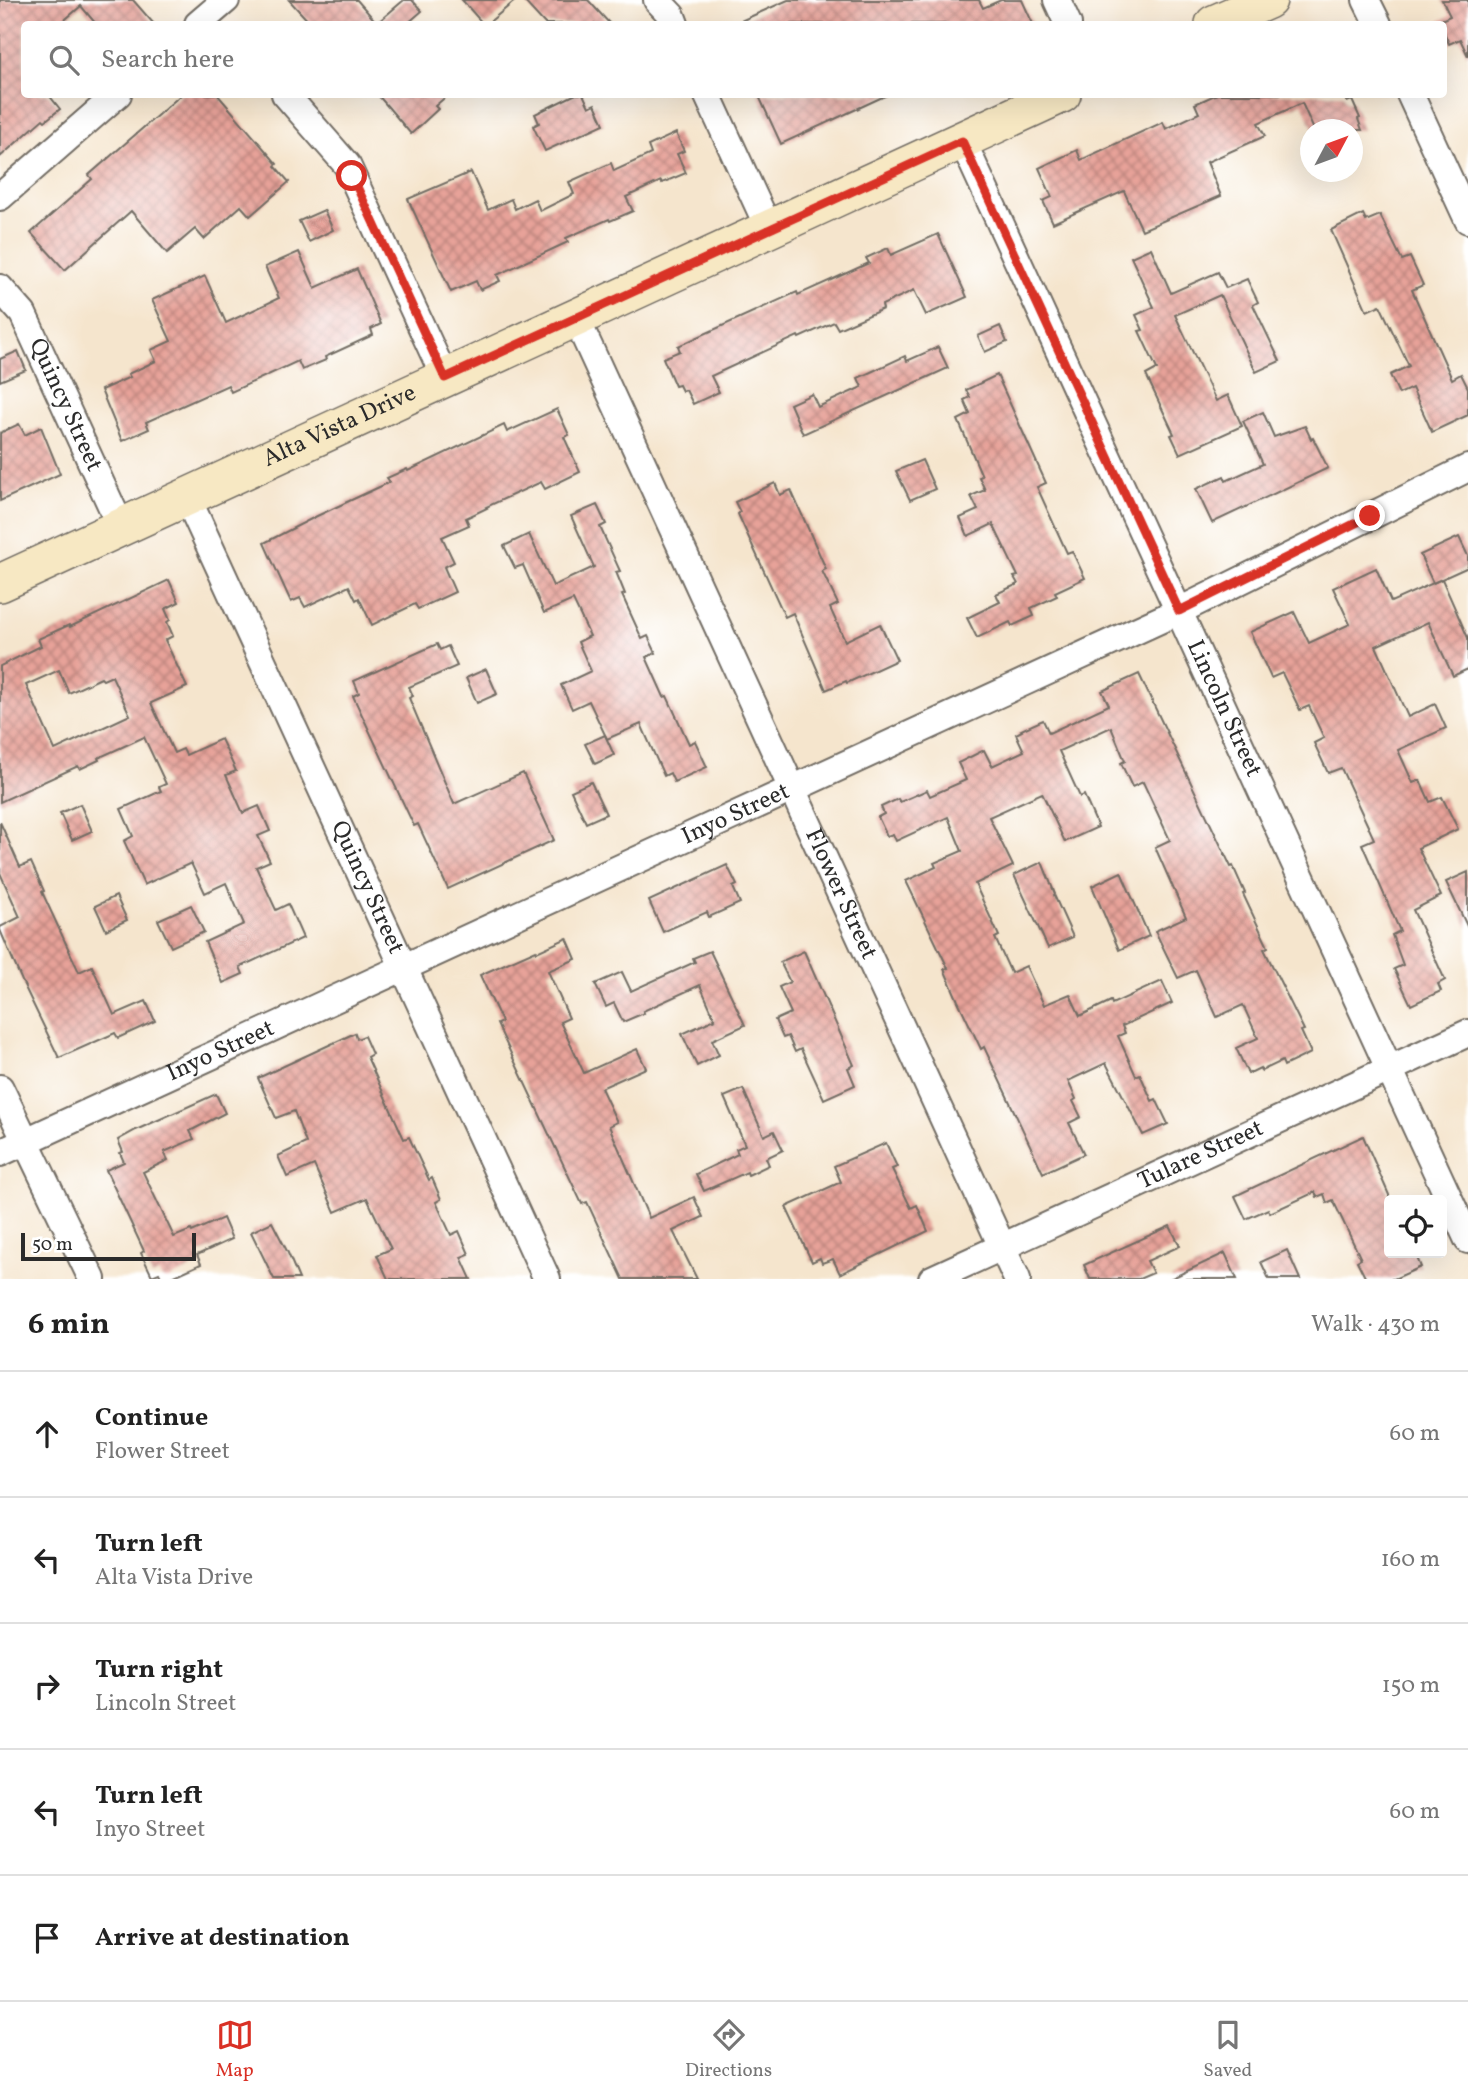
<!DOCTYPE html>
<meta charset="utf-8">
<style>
:root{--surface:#fff;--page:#f2f2f2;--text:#222;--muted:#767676;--line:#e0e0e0;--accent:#d93025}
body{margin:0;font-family:Vollkorn,serif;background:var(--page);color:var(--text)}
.controls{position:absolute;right:21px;bottom:21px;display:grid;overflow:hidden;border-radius:7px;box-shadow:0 7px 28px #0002}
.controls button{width:63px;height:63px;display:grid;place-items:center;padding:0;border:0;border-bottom:2px solid var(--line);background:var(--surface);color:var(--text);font:35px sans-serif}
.compass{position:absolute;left:1300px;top:119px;width:63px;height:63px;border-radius:50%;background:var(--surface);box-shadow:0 7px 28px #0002;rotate:49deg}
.scale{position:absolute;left:21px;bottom:18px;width:175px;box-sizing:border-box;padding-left:7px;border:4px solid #2b2b2b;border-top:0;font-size:19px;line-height:24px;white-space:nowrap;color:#2b2b2b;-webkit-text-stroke:5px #fff;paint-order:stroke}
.stop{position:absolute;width:21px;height:21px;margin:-16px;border:5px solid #d93025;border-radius:50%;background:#fff}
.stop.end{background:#d93025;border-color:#fff;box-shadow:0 2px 7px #0008}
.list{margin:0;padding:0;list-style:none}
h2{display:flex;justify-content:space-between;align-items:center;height:91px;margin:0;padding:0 28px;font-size:30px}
h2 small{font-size:23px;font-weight:400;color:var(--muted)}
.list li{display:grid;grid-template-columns:46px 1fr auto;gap:21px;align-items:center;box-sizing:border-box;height:126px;padding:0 28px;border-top:2px solid var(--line)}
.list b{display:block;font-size:26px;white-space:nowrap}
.list p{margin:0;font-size:23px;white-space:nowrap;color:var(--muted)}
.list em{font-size:23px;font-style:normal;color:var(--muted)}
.icon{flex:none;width:38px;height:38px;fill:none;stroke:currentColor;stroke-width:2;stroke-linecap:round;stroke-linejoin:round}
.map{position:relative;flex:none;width:1468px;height:1279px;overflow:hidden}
.search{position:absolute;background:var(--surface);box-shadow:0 7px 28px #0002;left:21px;right:21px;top:21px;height:77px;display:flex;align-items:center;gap:18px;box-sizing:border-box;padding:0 24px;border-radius:7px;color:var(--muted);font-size:26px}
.sheet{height:721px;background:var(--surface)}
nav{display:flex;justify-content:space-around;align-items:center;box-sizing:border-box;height:98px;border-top:2px solid var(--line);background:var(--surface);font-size:19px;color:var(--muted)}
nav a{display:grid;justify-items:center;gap:4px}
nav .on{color:var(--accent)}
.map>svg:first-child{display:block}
.building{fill:url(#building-cross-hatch);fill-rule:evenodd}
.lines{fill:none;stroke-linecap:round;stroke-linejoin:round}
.street-casing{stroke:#726c64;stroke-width:30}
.secondary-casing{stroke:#726c64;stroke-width:40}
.street{stroke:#fff;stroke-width:26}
.secondary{stroke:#f7e8c3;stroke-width:37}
.route{stroke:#d93025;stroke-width:9}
.labels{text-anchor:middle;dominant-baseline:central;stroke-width:7;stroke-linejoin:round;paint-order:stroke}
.street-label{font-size:24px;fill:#2b2b2b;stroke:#fff}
</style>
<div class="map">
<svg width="1468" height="1279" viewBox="0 0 1468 1279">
<defs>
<pattern id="building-cross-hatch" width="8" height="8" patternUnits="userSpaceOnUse" patternTransform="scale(1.75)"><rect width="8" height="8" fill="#e7a299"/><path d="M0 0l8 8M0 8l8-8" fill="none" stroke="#bb847d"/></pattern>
</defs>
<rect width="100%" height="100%" fill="#fff"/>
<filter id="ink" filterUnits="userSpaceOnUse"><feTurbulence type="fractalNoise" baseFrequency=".0143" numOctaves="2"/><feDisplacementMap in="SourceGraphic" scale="14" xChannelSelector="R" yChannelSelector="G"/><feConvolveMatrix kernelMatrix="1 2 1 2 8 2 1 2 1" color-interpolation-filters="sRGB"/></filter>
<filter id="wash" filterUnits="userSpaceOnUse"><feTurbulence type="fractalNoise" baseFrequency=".00686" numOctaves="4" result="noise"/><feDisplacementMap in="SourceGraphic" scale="28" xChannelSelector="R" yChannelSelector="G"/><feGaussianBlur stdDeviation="1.57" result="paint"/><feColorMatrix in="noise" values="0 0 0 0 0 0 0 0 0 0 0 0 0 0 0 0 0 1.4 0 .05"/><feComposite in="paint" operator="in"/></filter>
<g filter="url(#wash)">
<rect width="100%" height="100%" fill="#f5e5cd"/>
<g id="blocks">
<!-- building -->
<g class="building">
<path d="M 0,0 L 133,0 L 154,24 L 96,24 L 81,6 L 60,24 L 24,24 L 24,94 L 48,94 L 60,109 L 45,121 L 43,119 L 0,157 Z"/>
<path d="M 289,0 L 357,0 L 377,23 L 404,0 L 412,0 L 422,11 L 407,24 L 311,24 Z"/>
<path d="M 462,0 L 516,0 L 487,24 L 483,24 Z"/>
<path d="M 523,0 L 588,0 L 610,24 L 545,24 Z"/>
<path d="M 788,0 L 979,0 L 983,8 L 1001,0 L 1022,0 L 1033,24 L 734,24 Z"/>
<path d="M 1442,0 L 1468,0 L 1468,56 L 1460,39 L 1449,44 L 1444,32 L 1444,24 L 1440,24 L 1439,21 L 1450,16 Z"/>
<path d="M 182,94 L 217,94 L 277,164 L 275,166 L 289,182 L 250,216 L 241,206 L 204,239 L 195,229 L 167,253 L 131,211 L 65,270 L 31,233 L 92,179 L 89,175 Z"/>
<path d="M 377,94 L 449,94 L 435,106 L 438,109 L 411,134 Z"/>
<path d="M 576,94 L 583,94 L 589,107 L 595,104 L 604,124 L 545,151 L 533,126 L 539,123 L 535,114 Z"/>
<path d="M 758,94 L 889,94 L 781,144 Z"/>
<path d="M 1217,94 L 1343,94 L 1347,102 L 1352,100 L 1360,118 L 1358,119 L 1362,130 L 1314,130 L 1302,103 L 1258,123 L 1265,136 L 1207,162 L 1221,196 L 1142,230 L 1124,191 L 1053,223 L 1043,201 L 1052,197 L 1039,168 L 1077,150 L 1081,160 L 1163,122 L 1166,129 L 1199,113 L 1195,104 Z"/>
<path d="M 676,133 L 684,151 L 677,154 L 686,173 L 662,183 L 661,181 L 626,197 L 633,211 L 610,221 L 609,219 L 566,238 L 568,242 L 497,275 L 500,281 L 480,290 L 476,281 L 451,292 L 408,199 L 471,172 L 488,210 L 511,199 L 515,209 L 535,199 L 540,211 L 574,194 L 569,182 L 611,163 L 614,171 L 651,154 L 648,146 Z"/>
<path d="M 324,210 L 333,230 L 309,242 L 299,221 Z"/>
<path d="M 1363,214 L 1366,221 L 1380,215 L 1402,260 L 1410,257 L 1423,285 L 1412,290 L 1430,330 L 1452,379 L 1461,374 L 1468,388 L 1468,415 L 1432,432 L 1412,388 L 1399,394 L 1390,375 L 1409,366 L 1380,305 L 1367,311 L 1331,230 Z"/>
<path d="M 938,234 L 967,297 L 926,315 L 914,290 L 882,305 L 883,309 L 838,329 L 834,322 L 799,338 L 798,336 L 711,376 L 719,392 L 693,404 L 686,390 L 682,391 L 679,385 L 675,386 L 663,358 L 680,351 L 678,346 L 797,292 L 798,295 L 869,263 L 866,258 L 888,248 L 891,255 Z"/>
<path d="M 1151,248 L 1171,293 L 1218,272 L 1226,288 L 1247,279 L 1258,302 L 1253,305 L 1280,361 L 1256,372 L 1220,295 L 1175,315 L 1216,401 L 1228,395 L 1242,426 L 1180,454 L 1171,435 L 1174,434 L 1146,375 L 1157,369 L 1139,331 L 1143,330 L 1136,315 L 1154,307 L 1131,257 Z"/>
<path d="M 299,252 L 315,288 L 357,269 L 381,324 L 371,329 L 373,335 L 325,357 L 326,360 L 302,370 L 298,361 L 231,392 L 228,385 L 146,422 L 149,429 L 122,441 L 101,390 L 130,377 L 128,374 L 156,361 L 151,350 L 171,341 L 152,300 L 205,276 L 226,323 L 279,298 L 265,267 Z"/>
<path d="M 1000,326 L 1007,342 L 985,352 L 978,336 Z"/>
<path d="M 938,347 L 948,368 L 803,434 L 790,404 L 812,394 L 818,407 L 862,387 L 858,378 L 905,356 L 907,361 Z"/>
<path d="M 18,351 L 26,370 L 0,381 L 0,359 Z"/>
<path d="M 997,375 L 1046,483 L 1037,487 L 1067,553 L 1072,551 L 1085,578 L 1055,592 L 1057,596 L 1031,608 L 1034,616 L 1012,626 L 1010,622 L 977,638 L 967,618 L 1000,602 L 996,594 L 1018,584 L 1014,577 L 1018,576 L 993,524 L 968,536 L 960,518 L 978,510 L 971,496 L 985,490 L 979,477 L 982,476 L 958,420 L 970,414 L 964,400 L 970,397 L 966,390 Z"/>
<path d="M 557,409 L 569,435 L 564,437 L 580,472 L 545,489 L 541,482 L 486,507 L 487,508 L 466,518 L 469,525 L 442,537 L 454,562 L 444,567 L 455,592 L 418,609 L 415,604 L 372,625 L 359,598 L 356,600 L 349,586 L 305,607 L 300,598 L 291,602 L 264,543 L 317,516 L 390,482 L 387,478 L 407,469 L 408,471 L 504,425 L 507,432 Z"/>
<path d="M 1263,412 L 1274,437 L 1305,426 L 1311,439 L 1313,438 L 1328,468 L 1212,523 L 1196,489 L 1224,476 L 1226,481 L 1263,464 L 1243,421 Z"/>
<path d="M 19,424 L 25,435 L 41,427 L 60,474 L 0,501 L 0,433 Z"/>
<path d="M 922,460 L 935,489 L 910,500 L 896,471 Z"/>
<path d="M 775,483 L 780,495 L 791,490 L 826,569 L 822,571 L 838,604 L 830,608 L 845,641 L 880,624 L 897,660 L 847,683 L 846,681 L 826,690 L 793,613 L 785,617 L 738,514 L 740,512 L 735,502 Z"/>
<path d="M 597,505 L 606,524 L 600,527 L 620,571 L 616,572 L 625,594 L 622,595 L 642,639 L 648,636 L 656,653 L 646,657 L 664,697 L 667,696 L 689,744 L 695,741 L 707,767 L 674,782 L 670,773 L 664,776 L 641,724 L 607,739 L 589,701 L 572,709 L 561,685 L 591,671 L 578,642 L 590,636 L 573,600 L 544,613 L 523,565 L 515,568 L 504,546 L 529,534 L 553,586 L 594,567 L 571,516 Z"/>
<path d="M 1459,537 L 1468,556 L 1468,567 L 1433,583 L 1420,555 Z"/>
<path d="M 1376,568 L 1391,602 L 1442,579 L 1468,638 L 1468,669 L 1453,676 L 1428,622 L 1376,646 L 1408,717 L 1435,704 L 1446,728 L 1398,750 L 1413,783 L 1420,780 L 1430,802 L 1442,797 L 1458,829 L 1418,848 L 1441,896 L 1413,910 L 1445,980 L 1438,984 L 1441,991 L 1411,1005 L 1394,969 L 1403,965 L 1392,935 L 1400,931 L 1362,844 L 1374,839 L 1341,768 L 1328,773 L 1314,743 L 1324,738 L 1309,706 L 1300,710 L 1282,673 L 1271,678 L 1250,632 L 1294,612 L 1309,643 L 1350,624 L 1333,588 Z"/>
<path d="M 169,580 L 179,602 L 165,609 L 170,620 L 167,622 L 173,636 L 165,640 L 187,687 L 151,703 L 174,753 L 183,749 L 186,755 L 221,739 L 236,771 L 226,775 L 243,813 L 259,806 L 270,831 L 258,836 L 270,861 L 256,867 L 276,910 L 288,904 L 303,938 L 240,967 L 243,974 L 223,983 L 205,942 L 244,924 L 226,883 L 205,893 L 191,863 L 144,885 L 124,841 L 133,836 L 121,809 L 161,791 L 159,787 L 166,784 L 144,737 L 98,758 L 99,760 L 80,769 L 78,766 L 0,802 L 0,666 L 41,646 L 38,639 L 69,625 L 70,627 ZM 59,670 L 69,693 L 101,678 L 103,680 L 112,676 L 130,715 L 55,750 L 26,685 Z"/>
<path d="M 437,644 L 440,650 L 448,646 L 457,666 L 409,687 L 413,696 L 409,698 L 454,804 L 523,773 L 554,840 L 448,889 L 418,824 L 414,826 L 353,696 L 359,693 L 354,681 Z"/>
<path d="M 486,669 L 497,694 L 477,703 L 466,678 Z"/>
<path d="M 1139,674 L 1231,867 L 1233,866 L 1245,893 L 1243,894 L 1268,947 L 1264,949 L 1304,1030 L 1301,1031 L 1311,1053 L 1284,1066 L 1282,1061 L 1261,1071 L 1260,1068 L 1248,1074 L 1236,1048 L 1258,1038 L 1243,1005 L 1217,1017 L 1196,970 L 1178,978 L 1155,931 L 1186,917 L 1155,847 L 1170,840 L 1143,782 L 1132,787 L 1121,763 L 1125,761 L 1111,727 L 1059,751 L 1080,797 L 1084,795 L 1098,827 L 1065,842 L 1042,793 L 989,817 L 1013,866 L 975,884 L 999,936 L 995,938 L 1011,973 L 1026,966 L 1044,1005 L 1070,994 L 1080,1016 L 1111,1001 L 1112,1004 L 1162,981 L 1172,1003 L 1122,1026 L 1125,1033 L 1118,1036 L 1136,1076 L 1140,1074 L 1152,1101 L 1156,1099 L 1168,1124 L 1143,1135 L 1106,1063 L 1068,1081 L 1076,1099 L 1073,1101 L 1081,1117 L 1069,1123 L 1084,1154 L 1043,1173 L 984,1047 L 981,1049 L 958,1001 L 944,969 L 948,968 L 906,881 L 936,867 L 934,863 L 962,851 L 948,817 L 896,841 L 893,834 L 887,836 L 878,817 L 884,814 L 881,807 L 898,799 L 900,802 L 927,790 L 930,796 L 966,780 L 958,763 L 984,750 L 992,766 L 1024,751 L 1016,734 L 1022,731 L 1021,730 L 1043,720 L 1049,733 L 1109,705 L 1102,691 Z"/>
<path d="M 605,735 L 614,755 L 595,764 L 585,744 Z"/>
<path d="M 591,782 L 606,814 L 586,823 L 571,791 Z"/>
<path d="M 80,804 L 92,831 L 72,840 L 60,813 Z"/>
<path d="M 0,822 L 20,867 L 31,862 L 44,891 L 42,892 L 79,972 L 92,966 L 114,1015 L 146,1001 L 155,1021 L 118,1038 L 115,1033 L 59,1058 L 22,981 L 0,930 L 0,927 L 20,917 L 0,873 Z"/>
<path d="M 1042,862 L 1055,894 L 1054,895 L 1073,937 L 1048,948 L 1014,875 Z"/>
<path d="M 727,865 L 737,885 L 733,887 L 740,903 L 709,917 L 707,912 L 663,932 L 649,901 Z"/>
<path d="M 1121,872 L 1149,936 L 1119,950 L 1092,886 Z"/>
<path d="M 1468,872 L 1468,928 L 1446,882 Z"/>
<path d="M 116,896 L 127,920 L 106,930 L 95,906 Z"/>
<path d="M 191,905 L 204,932 L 171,947 L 158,920 Z"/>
<path d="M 567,938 L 576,959 L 548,971 L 569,1018 L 560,1022 L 584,1073 L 637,1049 L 646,1068 L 601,1088 L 617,1122 L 609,1126 L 649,1218 L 694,1197 L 703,1217 L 673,1231 L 697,1279 L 623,1279 L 587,1202 L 582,1204 L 497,1024 L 502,1022 L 480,975 L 536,950 L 537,952 Z"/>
<path d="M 710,951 L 745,1025 L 712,1040 L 719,1055 L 697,1066 L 682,1034 L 715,1019 L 700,985 L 643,1011 L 644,1013 L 623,1022 L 614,1003 L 606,1007 L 595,984 L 622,972 L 631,991 L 695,962 L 693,958 Z"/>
<path d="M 804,951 L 854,1065 L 848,1068 L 855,1085 L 824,1099 L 801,1049 L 795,1052 L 788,1036 L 783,1038 L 775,1020 L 791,1013 L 779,987 L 790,982 L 780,962 Z"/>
<path d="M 355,1033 L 357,1039 L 364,1036 L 372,1054 L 367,1057 L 404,1139 L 409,1137 L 429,1180 L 432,1178 L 441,1199 L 436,1202 L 451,1235 L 459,1231 L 469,1254 L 461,1257 L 471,1279 L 388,1279 L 377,1255 L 391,1249 L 367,1198 L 335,1212 L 314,1165 L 287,1177 L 278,1156 L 306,1143 L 294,1111 L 276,1118 L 258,1078 Z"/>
<path d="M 743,1089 L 764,1136 L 774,1131 L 783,1150 L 766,1158 L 769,1165 L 748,1175 L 747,1172 L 704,1191 L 696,1174 L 738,1154 L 736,1149 L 745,1145 L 724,1097 Z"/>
<path d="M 216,1094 L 225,1113 L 190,1131 L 194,1139 L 164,1152 L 168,1160 L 143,1172 L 174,1237 L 191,1230 L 192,1232 L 223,1218 L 232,1239 L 197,1255 L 201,1264 L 168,1279 L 162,1279 L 159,1273 L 152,1276 L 141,1253 L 144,1251 L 106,1170 L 124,1162 L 120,1153 L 123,1152 L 118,1140 L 136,1130 Z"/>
<path d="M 1363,1136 L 1389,1195 L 1389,1253 L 1415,1253 L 1421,1267 L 1394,1279 L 1366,1279 L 1357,1261 L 1361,1259 L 1333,1200 L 1327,1203 L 1324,1194 L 1317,1197 L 1315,1192 L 1270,1213 L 1268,1209 L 1246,1219 L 1235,1196 Z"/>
<path d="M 886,1143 L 897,1167 L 892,1169 L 911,1208 L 917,1205 L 928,1231 L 840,1274 L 833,1259 L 822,1263 L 820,1258 L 812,1262 L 786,1207 L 841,1182 L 834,1166 Z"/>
<path d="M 272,1222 L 288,1253 L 299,1279 L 274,1279 L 251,1232 Z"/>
<path d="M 1170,1226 L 1180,1246 L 1147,1261 L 1153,1273 L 1139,1279 L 1090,1279 L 1084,1265 Z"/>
<path d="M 1287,1250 L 1300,1279 L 1269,1279 L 1261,1262 Z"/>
<path d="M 1225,1253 L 1237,1279 L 1170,1279 Z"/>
</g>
</g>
</g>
<g filter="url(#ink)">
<use href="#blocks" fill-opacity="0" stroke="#726c64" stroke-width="2"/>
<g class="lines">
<!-- street casing -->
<g class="street-casing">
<g id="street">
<path d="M 657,0 L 672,16 L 675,24"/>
<path d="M 1057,0 L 1068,24"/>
<path d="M 1366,0 L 1378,24"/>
<path d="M 198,24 L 226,0"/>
<path d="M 285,94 L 347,165 L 445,378"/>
<path d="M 707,94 L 769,229"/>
<path d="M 1410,94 L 1468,220"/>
<path id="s1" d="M 962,140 L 1468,1240"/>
<path d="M 0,197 L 118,94"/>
<path id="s2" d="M 0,288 L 23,314 L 121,527"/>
<path id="s3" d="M 576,318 L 1017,1279"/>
<path id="s4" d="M 187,497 L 547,1279"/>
<path d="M 0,1088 L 92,1279"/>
<path id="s5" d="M 0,1153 L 1179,611 L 1468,468"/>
<path id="s6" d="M 932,1279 L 1468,1033"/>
</g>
</g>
<!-- secondary casing -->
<g class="secondary-casing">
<g id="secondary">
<path d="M 1214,24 L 1268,0"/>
<path id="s7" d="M 0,583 L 1062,94"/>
</g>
</g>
<!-- street -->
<use href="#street" class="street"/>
<!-- secondary -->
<use href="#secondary" class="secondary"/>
</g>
</g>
<g class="lines" filter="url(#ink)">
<!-- route -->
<path class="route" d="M 352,176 L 445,378 L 962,141 L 1179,611 L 1370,516"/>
</g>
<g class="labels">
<!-- street labels -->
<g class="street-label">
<text stroke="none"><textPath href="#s2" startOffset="135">Quincy Street</textPath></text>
<text stroke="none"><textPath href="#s7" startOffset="374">Alta Vista Drive</textPath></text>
<text stroke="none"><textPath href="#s1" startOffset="626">Lincoln Street</textPath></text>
<text stroke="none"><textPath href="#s5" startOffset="810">Inyo Street</textPath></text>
<text stroke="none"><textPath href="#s4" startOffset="430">Quincy Street</textPath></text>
<text stroke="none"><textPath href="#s3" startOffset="634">Flower Street</textPath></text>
<text stroke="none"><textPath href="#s5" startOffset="243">Inyo Street</textPath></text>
<text stroke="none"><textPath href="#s6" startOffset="296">Tulare Street</textPath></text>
</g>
</g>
</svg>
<div class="controls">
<button><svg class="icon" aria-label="locate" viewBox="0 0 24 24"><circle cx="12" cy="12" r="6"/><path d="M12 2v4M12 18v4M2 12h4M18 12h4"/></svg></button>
</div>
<svg class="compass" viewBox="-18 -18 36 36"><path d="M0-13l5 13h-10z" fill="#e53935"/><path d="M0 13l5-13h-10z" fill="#767676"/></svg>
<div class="scale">50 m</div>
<div class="stop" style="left:352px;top:176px"></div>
<div class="stop end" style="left:1370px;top:516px"></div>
<div class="search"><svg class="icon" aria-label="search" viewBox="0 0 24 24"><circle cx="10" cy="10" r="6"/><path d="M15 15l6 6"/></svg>Search here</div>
</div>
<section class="sheet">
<h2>6 min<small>Walk · 430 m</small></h2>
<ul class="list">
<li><svg class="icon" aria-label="ahead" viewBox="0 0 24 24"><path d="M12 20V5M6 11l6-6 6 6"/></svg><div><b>Continue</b><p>Flower Street</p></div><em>60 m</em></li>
<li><svg class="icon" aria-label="left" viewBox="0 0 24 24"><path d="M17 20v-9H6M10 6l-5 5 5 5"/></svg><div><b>Turn left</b><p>Alta Vista Drive</p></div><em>160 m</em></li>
<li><svg class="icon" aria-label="right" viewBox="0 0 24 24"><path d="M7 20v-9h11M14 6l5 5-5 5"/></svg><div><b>Turn right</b><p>Lincoln Street</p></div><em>150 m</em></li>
<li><svg class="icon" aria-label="left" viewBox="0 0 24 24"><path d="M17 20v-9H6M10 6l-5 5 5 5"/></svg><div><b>Turn left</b><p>Inyo Street</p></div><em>60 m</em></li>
<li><svg class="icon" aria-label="arrive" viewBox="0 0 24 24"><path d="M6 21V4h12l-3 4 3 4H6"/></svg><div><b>Arrive at destination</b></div></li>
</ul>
</section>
<nav>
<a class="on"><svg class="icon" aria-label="map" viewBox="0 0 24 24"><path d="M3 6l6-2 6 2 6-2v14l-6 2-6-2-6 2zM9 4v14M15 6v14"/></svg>Map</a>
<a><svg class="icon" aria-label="directions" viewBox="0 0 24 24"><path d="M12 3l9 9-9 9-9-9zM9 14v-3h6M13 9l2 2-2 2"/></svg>Directions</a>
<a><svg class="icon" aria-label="saved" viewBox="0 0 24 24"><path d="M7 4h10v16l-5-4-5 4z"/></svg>Saved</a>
</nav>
